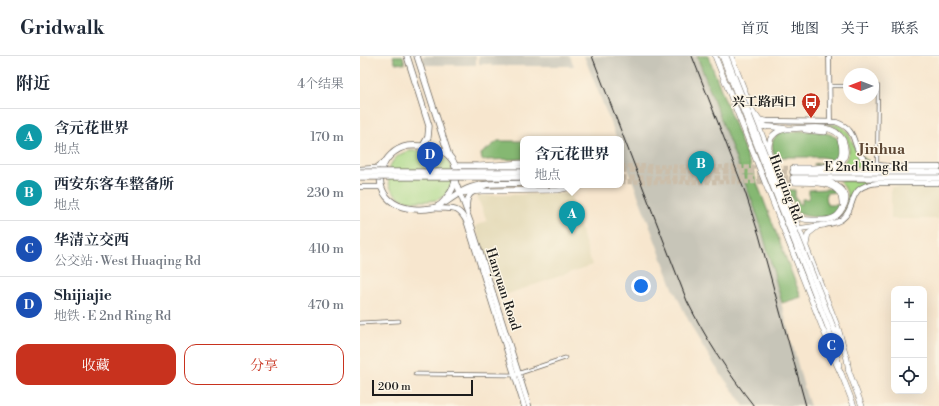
<!DOCTYPE html>
<html lang="zh">
<meta charset="utf-8">
<style>
:root{--surface:#fff;--page:#f2f2f3;--text:#1f2937;--muted:#747a83;--line:#e0e1e3;--accent:#c8321e}
body{margin:0;font-family:"Libre Bodoni","Noto Serif SC",serif;background:var(--page);color:var(--text)}
.controls{position:absolute;right:12px;bottom:12px;display:grid;overflow:hidden;border-radius:8px;box-shadow:0 4px 16px #0002}
.controls button{width:36px;height:36px;display:grid;place-items:center;padding:0;border:0;border-bottom:1px solid var(--line);background:var(--surface);color:var(--text);font:20px sans-serif}
.compass{position:absolute;left:483px;top:12px;width:36px;height:36px;border-radius:50%;background:var(--surface);box-shadow:0 4px 16px #0002;rotate:270deg}
.scale{position:absolute;left:12px;bottom:10px;width:101px;box-sizing:border-box;padding-left:4px;border:2px solid #1c1c1c;border-top:0;font-size:11px;line-height:14px;white-space:nowrap;color:#1c1c1c;-webkit-text-stroke:3px #fcf5e5;paint-order:stroke}
.you{position:absolute;left:281px;top:230px;width:14px;height:14px;margin:-10px;border:3px solid #fff;border-radius:50%;background:#1a73e8;box-shadow:0 0 0 6px #1a73e833}
.badge{display:grid;place-items:center;width:26px;height:26px;border-radius:50%;background:var(--accent);color:#fff;font-size:13px;font-weight:700}
.pin{position:absolute;translate:-50% -33px;filter:drop-shadow(0 1px 2px #0008)}
.pin::after{content:'';position:absolute;top:21px;width:14px;height:12px;background:inherit;clip-path:polygon(0 0,100% 0,50% 100%)}
.popup{position:absolute;left:160px;top:80px;width:104px;height:52px;box-sizing:border-box;display:grid;place-content:center;border-radius:8px;background:var(--surface);filter:drop-shadow(0 1px 3px #0005);font-size:13px;white-space:nowrap;color:var(--muted)}
.popup b{font-size:15px;color:var(--text)}
.popup::after{content:'';position:absolute;left:50%;top:100%;margin-left:-8px;border:8px solid transparent;border-top-color:var(--surface)}
.list{margin:0;padding:0;list-style:none}
h2{display:flex;justify-content:space-between;align-items:center;height:52px;margin:0;padding:0 16px;font-size:17px}
h2 small{font-size:13px;font-weight:400;color:var(--muted)}
.list li{display:grid;grid-template-columns:26px 1fr auto;gap:12px;align-items:center;box-sizing:border-box;height:56px;padding:0 16px;border-top:1px solid var(--line)}
.list b{display:block;font-size:15px;white-space:nowrap}
.list p{margin:0;font-size:13px;white-space:nowrap;color:var(--muted)}
.list em{font-size:13px;font-style:normal;color:var(--muted)}
.actions{display:flex;gap:8px;padding:12px 16px}
.actions a{flex:1;padding:9px 0;border:1px solid var(--accent);border-radius:12px;text-align:center;font-size:14px;color:var(--accent)}
.actions .main{background:var(--accent);color:#fff}
.icon{flex:none;width:22px;height:22px;fill:none;stroke:currentColor;stroke-width:2;stroke-linecap:round;stroke-linejoin:round}
.map{position:relative;flex:none;width:579px;height:350px;overflow:hidden}
header{display:flex;align-items:center;gap:24px;box-sizing:border-box;height:56px;padding:0 20px;background:var(--surface);border-bottom:1px solid var(--line)}
header strong{font-size:19px}
nav{display:flex;gap:22px;margin-inline-start:auto;font-size:14px}
main{display:flex}
aside{flex:1;background:var(--surface)}
.map>svg:first-child{display:block}
.built{fill:#e5dbba}
.industrial{fill:#c7c5b8}
.green{fill:#a7d785;stroke:#627a50}
.forest{fill:#85b872;stroke:#506a47}
.lines{fill:none;stroke-linecap:round;stroke-linejoin:round}
.secondary-tunnel{stroke:#cbbeaa;stroke-width:4.5;stroke-dasharray:4.5 2;stroke-linecap:butt}
.trunk-tunnel{stroke:#cbbeaa;stroke-width:5.5;stroke-dasharray:5.5 3;stroke-linecap:butt}
.pedestrian-casing{stroke:#69635a;stroke-width:4}
.minor-casing{stroke:#69635a;stroke-width:4.5}
.tertiary-casing{stroke:#69635a;stroke-width:5.5}
.secondary-casing{stroke:#69635a;stroke-width:6}
.primary-casing{stroke:#69635a;stroke-width:6}
.trunk-casing{stroke:#69635a;stroke-width:7}
.pedestrian{stroke:#fff;stroke-width:2.5}
.minor{stroke:#fff;stroke-width:3}
.tertiary{stroke:#fff;stroke-width:4}
.secondary{stroke:#fff;stroke-width:4.5}
.primary{stroke:#fff;stroke-width:5}
.trunk{stroke:#fff;stroke-width:5.5}
.rail{stroke:#1c1c1c;stroke-width:1}
.primary-bridge-casing{stroke:#69635a;stroke-width:6;stroke-linecap:butt}
.trunk-bridge-casing{stroke:#69635a;stroke-width:7;stroke-linecap:butt}
.primary-bridge{stroke:#fff;stroke-width:5}
.trunk-bridge{stroke:#fff;stroke-width:5.5}
.labels{text-anchor:middle;dominant-baseline:central;stroke-width:3;stroke-linejoin:round;paint-order:stroke}
.poi-label{font-size:13px;font-weight:bold;fill:#1c1c1c;stroke:#fcf5e5;text-anchor:end}
.street-label{font-size:13px;fill:#1c1c1c;stroke:#fcf5e5}
.quarter-label{font-size:15px;font-weight:bold;fill:#5e4835;stroke:#fcf5e5}
</style>
<header>
<strong>Gridwalk</strong>
<nav><a>首页</a><a>地图</a><a>关于</a><a>联系</a></nav>
</header>
<main>
<aside>
<h2>附近<small>4个结果</small></h2>
<ul class="list">
<li><span class="badge" style="background:#0f9aa8">A</span><div><b>含元花世界</b><p>地点</p></div><em>170 m</em></li>
<li><span class="badge" style="background:#0f9aa8">B</span><div><b>西安东客车整备所</b><p>地点</p></div><em>230 m</em></li>
<li><span class="badge" style="background:#1a4fb4">C</span><div><b>华清立交西</b><p>公交站 · West Huaqing Rd</p></div><em>410 m</em></li>
<li><span class="badge" style="background:#1a4fb4">D</span><div><b>Shijiajie</b><p>地铁 · E 2nd Ring Rd</p></div><em>470 m</em></li>
</ul>
<div class="actions"><a class="main">收藏</a><a>分享</a></div>
</aside>
<div class="map">
<svg width="579" height="350" viewBox="0 0 579 350">
<rect width="100%" height="100%" fill="#fcf5e5"/>
<filter id="ink" filterUnits="userSpaceOnUse"><feTurbulence type="fractalNoise" baseFrequency=".025" numOctaves="2"/><feDisplacementMap in="SourceGraphic" scale="8" xChannelSelector="R" yChannelSelector="G"/><feConvolveMatrix kernelMatrix="1 2 1 2 8 2 1 2 1" color-interpolation-filters="sRGB"/></filter>
<filter id="wash" filterUnits="userSpaceOnUse"><feTurbulence type="fractalNoise" baseFrequency=".012" numOctaves="4" result="noise"/><feDisplacementMap in="SourceGraphic" scale="16" xChannelSelector="R" yChannelSelector="G"/><feGaussianBlur stdDeviation="0.9" result="paint"/><feColorMatrix in="noise" values="0 0 0 0 0 0 0 0 0 0 0 0 0 0 0 0 0 1.4 0 .05"/><feComposite in="paint" operator="in"/></filter>
<g filter="url(#wash)">
<rect width="100%" height="100%" fill="#f7e6ce"/>
<!-- built -->
<g class="built">
<rect x="531" y="131" width="48" height="32"/>
<path d="M 210,137 L 232,209 L 139,241 L 115,170 L 127,165 L 117,140 Z"/>
</g>
<!-- industrial -->
<g class="industrial">
<path d="M 62,0 L 116,0 L 116,9 L 65,9 Z"/>
<path d="M 119,0 L 210,0 L 214,10 L 131,10 L 131,8 L 119,8 Z"/>
<path d="M 224,0 L 336,0 L 399,165 L 445,335 L 450,350 L 384,350 L 355,310 L 333,274 L 313,232 L 261,94 L 261,83 L 257,83 Z"/>
</g>
<!-- green -->
<g class="green">
<path d="M 465,68 C 492,67 487,80 498,97 C 502,102 513,107 519,111 L 479,111 C 499,95 487,72 465,68 Z"/>
<path d="M 50,95 C 58,95 69,94 78,97 C 96,105 98,132 81,142 C 75,145 69,145 63,145 C 57,145 50,146 44,144 C 20,134 24,99 50,95 Z"/>
<path d="M 479,125 L 509,125 C 487,135 495,146 481,160 C 489,147 491,136 479,125 Z"/>
</g>
<!-- forest -->
<g class="forest">
<path d="M 33,0 L 43,0 L 45,8 L 35,7 Z"/>
<path d="M 337,0 L 348,0 L 441,241 L 422,247 L 399,164 Z"/>
<path d="M 422,76 C 434,75 472,72 479,85 C 481,89 479,95 479,100 C 471,108 465,109 454,109 L 454,108 L 469,106 L 470,103 L 462,101 L 415,101 C 411,90 410,82 422,76 Z"/>
<path d="M 138,85 L 163,85 L 163,103 L 122,104 L 121,98 Z"/>
<path d="M 467,133 L 475,133 L 478,136 L 466,137 L 467,149 L 480,149 L 476,157 C 467,163 448,162 438,157 L 428,134 L 435,134 L 435,142 L 438,144 L 439,148 L 442,148 L 442,143 L 449,143 L 449,134 Z"/>
</g>
</g>
<g filter="url(#ink)">
<g class="lines">
<!-- secondary-tunnel -->
<g class="secondary-tunnel">
<path d="M 261,110 L 433,112"/>
<path d="M 261,126 L 407,126"/>
<path d="M 419,126 L 433,126"/>
</g>
<!-- trunk-tunnel -->
<g class="trunk-tunnel">
<path d="M 261,114 L 404,116"/>
<path d="M 413,116 L 433,116"/>
<path d="M 261,122 L 433,122"/>
</g>
<!-- pedestrian casing -->
<g class="pedestrian-casing">
<g id="pedestrian">
<path d="M 470,30 L 489,30"/>
<path d="M 513,30 L 518,30 L 517,109"/>
</g>
</g>
<!-- minor casing -->
<g class="minor-casing">
<g id="minor">
<path d="M 0,267 L 39,265"/>
<path d="M 55,318 L 154,319 L 205,302"/>
</g>
</g>
<!-- tertiary casing -->
<g class="tertiary-casing">
<path id="tertiary" d="M 469,0 L 470,66"/>
</g>
<!-- secondary casing -->
<g class="secondary-casing">
<g id="secondary">
<path d="M 406,65 L 476,66 C 499,74 491,90 503,102 C 516,115 561,110 579,111"/>
<path d="M 0,113 L 16,112 L 24,106"/>
<path d="M 95,124 L 112,170 L 169,350"/>
<path d="M 0,131 L 22,131"/>
<path d="M 73,152 C 91,154 98,148 107,167 L 164,350"/>
<path d="M 107,152 C 106,136 114,136 126,129"/>
<path d="M 464,169 C 470,168 477,167 482,163 C 498,151 485,130 518,127 L 579,127"/>
</g>
</g>
<!-- primary casing -->
<g class="primary-casing">
<g id="primary">
<path d="M 355,0 L 465,278 L 476,307 L 482,320"/>
<path d="M 371,0 L 478,272 L 487,303 L 489,316"/>
<path d="M 397,60 L 400,64 L 406,65 L 403,66 L 402,68 L 406,71"/>
<path d="M 398,71 C 408,69 418,72 428,73 C 445,73 473,65 483,84 C 485,89 486,94 485,99 C 483,107 475,113 467,115"/>
<path d="M 445,74 L 465,76"/>
<path d="M 409,91 C 409,80 416,75 426,73"/>
<path d="M 118,110 L 163,107"/>
<path d="M 433,112 C 452,112 491,116 480,84"/>
<path d="M 433,126 C 450,127 482,123 482,147"/>
<path d="M 100,137 L 122,135 L 198,134 L 221,129"/>
<path d="M 435,158 C 439,163 445,164 452,164 C 458,164 467,165 473,162 C 477,160 480,157 482,153 C 494,135 474,126 459,124"/>
<path d="M 437,173 L 464,169"/>
<path d="M 446,189 L 448,178 L 457,171"/>
<path d="M 474,273 L 479,287"/>
<path d="M 469,274 L 479,309"/>
<path d="M 488,313 L 502,350"/>
<path d="M 481,317 L 494,350"/>
</g>
</g>
<!-- trunk casing -->
<g class="trunk-casing">
<g id="trunk">
<path d="M 47,0 L 69,70 L 68,81 L 63,90"/>
<path d="M 57,0 L 89,100"/>
<path d="M 48,90 C 69,89 97,93 96,119 C 95,128 93,135 87,141 C 84,146 79,151 73,152 C 62,154 45,154 34,147 C 9,131 21,95 48,90 Z"/>
<path d="M 95,110 L 116,110 L 127,112 L 163,112"/>
<path d="M 433,116 L 579,116"/>
<path d="M 433,122 L 579,122"/>
<path d="M 86,146 C 93,141 100,136 107,133 C 124,126 145,128 163,127"/>
</g>
</g>
<!-- pedestrian -->
<use href="#pedestrian" class="pedestrian"/>
<!-- minor -->
<use href="#minor" class="minor"/>
<!-- tertiary -->
<use href="#tertiary" class="tertiary"/>
<!-- secondary -->
<use href="#secondary" class="secondary"/>
<!-- primary -->
<use href="#primary" class="primary"/>
<!-- trunk -->
<use href="#trunk" class="trunk"/>
<!-- rail -->
<g class="rail">
<path d="M 232,0 L 327,245 C 346,283 368,317 394,350"/>
<path d="M 332,0 L 385,136 L 399,179 L 446,350"/>
</g>
<!-- primary-bridge casing -->
<g class="primary-bridge-casing">
<g id="primary-bridge">
<path d="M 362,0 L 469,274"/>
<path d="M 366,0 L 474,273"/>
</g>
</g>
<!-- trunk-bridge casing -->
<g class="trunk-bridge-casing">
<g id="trunk-bridge">
<path d="M 0,116 L 163,116"/>
<path d="M 0,121 L 163,121"/>
</g>
</g>
<!-- primary-bridge -->
<use href="#primary-bridge" class="primary-bridge"/>
<!-- trunk-bridge -->
<use href="#trunk-bridge" class="trunk-bridge"/>
</g>
</g>
<!-- icons -->
<defs>
<g id="bus-pin" transform="scale(1)"><path d="M0 17L-7.5 6A9.5 9.5 0 1 1 7.5 6Z" fill="#c8321e" stroke="#fcf5e5"/><path d="M-5-6H5V4H4V6H2V4H-2V6H-4V4H-5ZM-3.5-4V0h7V-4ZM-3.5 1.2v1.5H-2V1.2ZM2 1.2v1.5H3.5V1.2Z" fill="#fff"/></g>
</defs>
<g fill-rule="evenodd">
<use href="#bus-pin" x="451" y="46"/>
</g>
<g class="labels">
<!-- poi labels -->
<g class="poi-label">
<text x="437" y="46">兴工路西口</text>
</g>
<!-- street labels -->
<g class="street-label">
<text x="506" y="111">E 2nd Ring Rd</text>
<text transform="translate(426 133) rotate(69)">Huaqing Rd.</text>
<text transform="translate(143 233) rotate(72)">Hanyuan Road</text>
</g>
<!-- quarter labels -->
<g class="quarter-label">
<text x="522" y="93">Jinhua</text>
</g>
</g>
</svg>
<div class="controls">
<button>+</button>
<button>−</button>
<button><svg class="icon" aria-label="locate" viewBox="0 0 24 24"><circle cx="12" cy="12" r="6"/><path d="M12 2v4M12 18v4M2 12h4M18 12h4"/></svg></button>
</div>
<svg class="compass" viewBox="-18 -18 36 36"><path d="M0-13l5 13h-10z" fill="#e53935"/><path d="M0 13l5-13h-10z" fill="#747a83"/></svg>
<div class="scale">200 m</div>
<div class="you"></div>
<div class="pin badge" style="left:212px;top:178px;background:#0f9aa8">A</div>
<div class="popup"><b>含元花世界</b>地点</div>
<div class="pin badge" style="left:341px;top:128px;background:#0f9aa8">B</div>
<div class="pin badge" style="left:471px;top:310px;background:#1a4fb4">C</div>
<div class="pin badge" style="left:70px;top:119px;background:#1a4fb4">D</div>
</div>
</main>
